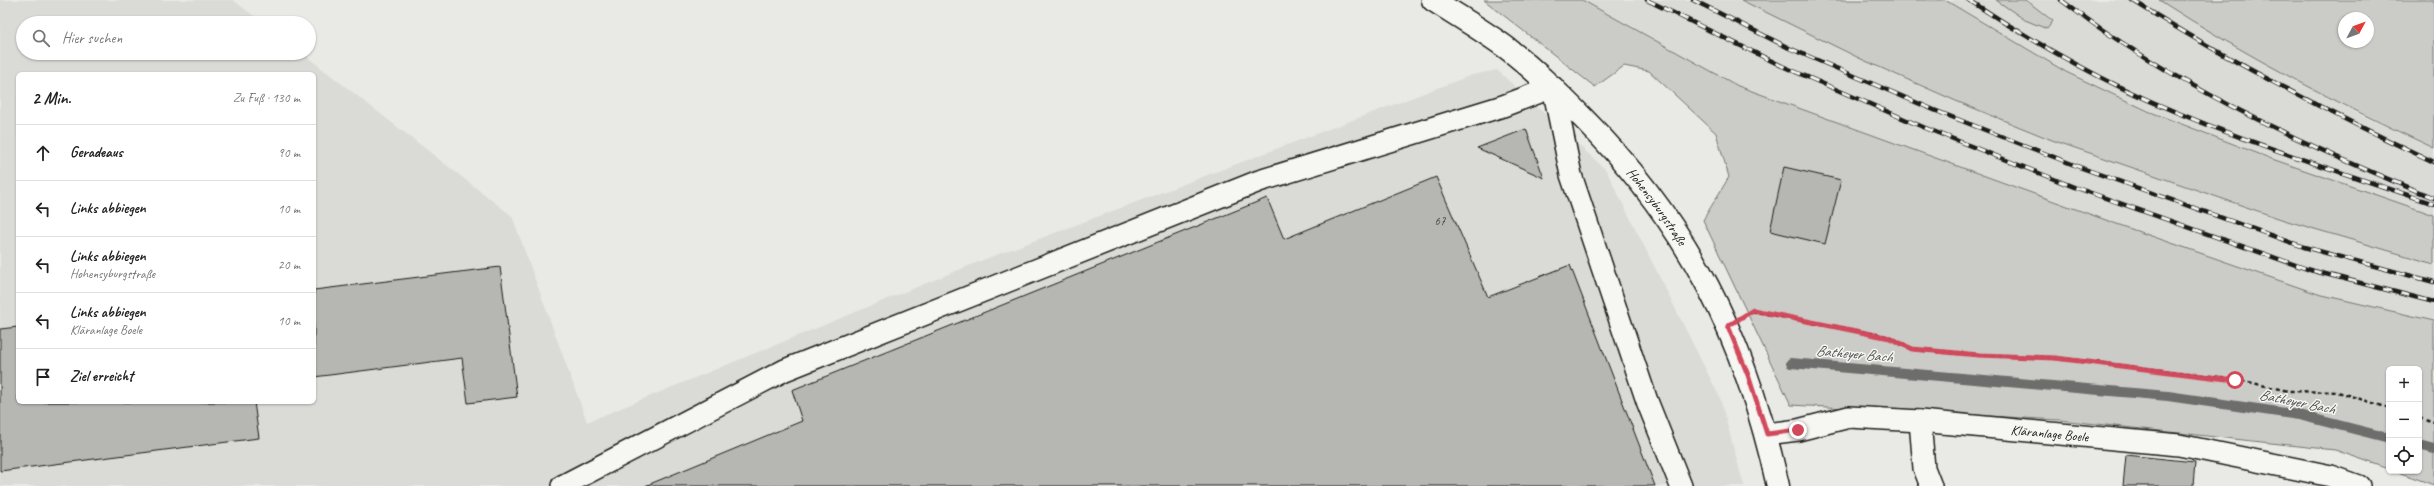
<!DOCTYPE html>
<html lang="de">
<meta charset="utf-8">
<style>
:root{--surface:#fff;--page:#f2f2f2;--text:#222;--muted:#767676;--line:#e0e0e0}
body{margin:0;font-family:Caveat,sans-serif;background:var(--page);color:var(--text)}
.controls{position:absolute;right:12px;bottom:12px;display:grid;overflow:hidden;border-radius:6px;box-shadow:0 1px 3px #0004}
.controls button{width:36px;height:36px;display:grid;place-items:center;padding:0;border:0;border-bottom:1px solid var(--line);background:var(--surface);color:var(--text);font:20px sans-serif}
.compass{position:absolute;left:2338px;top:12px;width:36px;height:36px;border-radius:50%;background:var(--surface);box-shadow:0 1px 3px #0004;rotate:49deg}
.stop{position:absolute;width:12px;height:12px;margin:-9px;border:3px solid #d1495b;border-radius:50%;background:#fff}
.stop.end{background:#d1495b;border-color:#fff;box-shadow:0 1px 4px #0008}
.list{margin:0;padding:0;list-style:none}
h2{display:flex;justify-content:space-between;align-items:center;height:52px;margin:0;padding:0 16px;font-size:17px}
h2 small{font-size:13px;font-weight:400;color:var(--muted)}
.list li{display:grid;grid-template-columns:26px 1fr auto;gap:12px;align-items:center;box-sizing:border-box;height:56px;padding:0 16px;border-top:1px solid var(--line)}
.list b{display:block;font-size:15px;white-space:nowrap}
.list p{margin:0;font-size:13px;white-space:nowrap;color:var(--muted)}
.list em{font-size:13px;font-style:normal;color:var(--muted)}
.icon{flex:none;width:22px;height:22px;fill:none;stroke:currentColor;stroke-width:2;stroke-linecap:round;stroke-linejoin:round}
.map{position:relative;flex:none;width:2434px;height:486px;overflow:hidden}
.search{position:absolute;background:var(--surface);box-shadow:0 1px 3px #0004;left:16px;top:16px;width:300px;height:44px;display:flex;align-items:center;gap:10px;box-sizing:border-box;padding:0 14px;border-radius:22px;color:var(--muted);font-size:15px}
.panel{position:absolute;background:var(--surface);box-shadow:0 1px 3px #0004;left:16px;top:72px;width:300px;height:332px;border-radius:6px}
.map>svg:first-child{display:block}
.built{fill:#dadad6;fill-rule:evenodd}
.green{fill:#cbcbc7;stroke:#747472;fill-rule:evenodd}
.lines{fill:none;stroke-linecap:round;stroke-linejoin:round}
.stream{stroke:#6d6d6c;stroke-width:10}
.building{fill:#b6b6b3;stroke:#1c1c1c}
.lane-casing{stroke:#1c1c1c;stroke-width:24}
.street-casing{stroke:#1c1c1c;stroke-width:25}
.path{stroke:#1c1c1c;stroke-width:2.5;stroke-dasharray:4 3;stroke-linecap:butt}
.lane{stroke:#f6f6f2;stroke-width:21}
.street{stroke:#f6f6f2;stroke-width:22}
.rail-casing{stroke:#1c1c1c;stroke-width:4.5}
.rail{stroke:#f6f6f2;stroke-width:3;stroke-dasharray:9;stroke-linecap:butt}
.route{stroke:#d1495b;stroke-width:5}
.labels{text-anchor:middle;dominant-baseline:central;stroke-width:3;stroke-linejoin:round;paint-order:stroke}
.number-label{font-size:12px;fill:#424242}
.street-label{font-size:14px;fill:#1c1c1c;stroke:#f6f6f2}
.water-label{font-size:15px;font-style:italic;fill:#525251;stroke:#f6f6f2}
</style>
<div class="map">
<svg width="2434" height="486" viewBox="0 0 2434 486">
<rect width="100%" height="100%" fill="#e9e9e5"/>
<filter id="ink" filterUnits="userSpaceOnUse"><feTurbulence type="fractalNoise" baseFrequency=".025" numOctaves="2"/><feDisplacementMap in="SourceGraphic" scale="8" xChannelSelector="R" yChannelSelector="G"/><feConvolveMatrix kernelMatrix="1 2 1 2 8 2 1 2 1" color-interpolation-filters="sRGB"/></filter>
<g filter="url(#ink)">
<!-- built -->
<g class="built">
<path d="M 0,0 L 233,0 L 263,23 L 23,23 L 23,53 L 302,53 L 512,216 L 587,422 L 983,260 L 1472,75 L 1497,70 L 1606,170 L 1720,398 L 1744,486 L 0,486 ZM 18,74 L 314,74 L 314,402 L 18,402 Z"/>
<path d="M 1582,0 L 1741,0 L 1861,59 L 1956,101 L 2052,140 L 2284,220 L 2434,264 L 2434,321 L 2318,294 L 2114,223 L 1738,86 Z"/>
<path d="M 1945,0 L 1996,0 L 2025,20 L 2053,20 L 2026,0 L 2159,0 L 2257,58 L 2361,115 L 2434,148 L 2434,215 L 2272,159 L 2148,111 L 2066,72 Z"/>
</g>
<!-- green -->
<g class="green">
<path d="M 1484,0 L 1582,0 L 1738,86 L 2114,223 L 2318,294 L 2434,321 L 2434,485 L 2395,471 L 2419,471 L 2419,369 L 2389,369 L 2389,469 L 2335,450 L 2060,420 L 1791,405 L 1703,220 L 1729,177 L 1716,133 L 1649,71 L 1624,66 L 1595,87 Z"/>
<path d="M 1741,0 L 1945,0 L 2066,72 L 2148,111 L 2272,159 L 2434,215 L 2434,264 L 2284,220 L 2052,140 L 1956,101 L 1861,59 Z"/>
<path d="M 1996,0 L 2026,0 L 2053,21 L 2047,29 L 2025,20 Z"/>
<path d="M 2159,0 L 2434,0 L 2434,148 C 2340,105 2246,56 2159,0 ZM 2344,18 L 2368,18 L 2368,42 L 2344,42 Z"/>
</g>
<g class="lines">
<!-- stream -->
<g class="stream">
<path d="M 1791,363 L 2168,396 L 2299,415 L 2389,438"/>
<path d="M 2419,445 L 2434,449"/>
</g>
</g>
<!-- building -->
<g class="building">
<path d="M 1526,129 L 1544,178 L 1477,148 Z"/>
<path d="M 1784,167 L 1841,180 L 1825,244 L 1770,231 Z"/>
<path d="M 1436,177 L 1488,297 L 1570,265 L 1655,486 L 645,486 L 802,421 L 792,390 L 1267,198 L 1284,239 Z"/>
<path d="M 500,267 L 517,397 L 468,403 L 462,358 L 314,377 L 314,290 Z"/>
<path d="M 18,327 L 18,402 L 254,402 L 259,438 L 0,471 L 0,329 Z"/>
<path d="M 2126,455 L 2195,462 L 2193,486 L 2123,486 Z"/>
</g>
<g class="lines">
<!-- lane casing -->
<g class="lane-casing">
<g id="lane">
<path d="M 1920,421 L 1924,468 L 1931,486"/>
<path id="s1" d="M 1767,434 L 1798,430 L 1849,417 L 1920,421 L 2179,445 L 2331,476 L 2359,486"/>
<path d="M 562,486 L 785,370 L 1259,181 L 1503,106 L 1553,87 L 1571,175 L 1647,401 L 1681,486"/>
</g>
</g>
<!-- street casing -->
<g class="street-casing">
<g id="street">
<path id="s2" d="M 1433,0 C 1458,16 1484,31 1508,49 C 1535,70 1559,94 1583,118 C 1690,226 1745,338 1778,486"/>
</g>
</g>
<!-- path -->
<g class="path">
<path d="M 1752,311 L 1890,337 L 1912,349 L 1979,355 L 2055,358 L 2235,379 L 2288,391 L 2338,392 L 2389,408"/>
<path d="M 2419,417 L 2434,422"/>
</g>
<!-- lane -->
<use href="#lane" class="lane"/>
<!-- street -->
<use href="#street" class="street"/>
<!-- rail casing -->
<g class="rail-casing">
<g id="rail">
<path d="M 1647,0 L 1782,66 L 1923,127 L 2074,187 L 2310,270 L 2434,302"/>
<path d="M 1693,0 L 1789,48 L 1934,110 L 2082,168 L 2304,247 L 2434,282"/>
<path d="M 1969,0 C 2019,33 2071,63 2124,89 C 2223,136 2331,168 2434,204"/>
<path d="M 2061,0 C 2173,85 2304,145 2434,198"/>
<path d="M 2132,0 C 2228,61 2331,114 2434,162"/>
</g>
</g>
<!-- rail -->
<use href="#rail" class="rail"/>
</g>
</g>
<g class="lines" filter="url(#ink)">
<!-- route -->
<path class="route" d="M 1798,430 L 1767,434 L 1748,375 L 1728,326 L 1753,310 L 1890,338 L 1912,349 L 1979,355 L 2055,358 L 2235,380"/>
</g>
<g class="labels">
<!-- number labels -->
<g class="number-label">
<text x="1440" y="221">67</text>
</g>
<!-- street labels -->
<g class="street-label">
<text stroke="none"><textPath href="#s2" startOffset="307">Hohensyburgstraße</textPath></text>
<text stroke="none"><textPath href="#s1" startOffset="285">Kläranlage Boele</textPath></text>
</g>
<!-- water labels -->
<g class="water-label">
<text transform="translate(1854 354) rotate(5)">Batheyer Bach</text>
<text transform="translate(2297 402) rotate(11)">Batheyer Bach</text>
</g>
</g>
</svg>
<div class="controls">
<button>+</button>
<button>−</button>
<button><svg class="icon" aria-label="locate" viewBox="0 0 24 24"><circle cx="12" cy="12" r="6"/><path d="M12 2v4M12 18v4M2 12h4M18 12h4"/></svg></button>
</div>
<svg class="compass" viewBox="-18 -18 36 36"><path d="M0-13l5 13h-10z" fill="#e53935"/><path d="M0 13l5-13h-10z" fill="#767676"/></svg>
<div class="stop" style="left:2235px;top:380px"></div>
<div class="stop end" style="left:1798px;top:430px"></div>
<div class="search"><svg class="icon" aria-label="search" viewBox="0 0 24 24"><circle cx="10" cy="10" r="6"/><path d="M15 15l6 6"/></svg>Hier suchen</div>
<section class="panel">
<h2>2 Min.<small>Zu Fuß · 130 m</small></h2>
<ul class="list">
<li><svg class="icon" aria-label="ahead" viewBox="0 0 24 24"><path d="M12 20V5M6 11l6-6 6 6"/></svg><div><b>Geradeaus</b></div><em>90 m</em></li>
<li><svg class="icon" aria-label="left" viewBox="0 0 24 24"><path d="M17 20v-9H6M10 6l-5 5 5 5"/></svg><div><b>Links abbiegen</b></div><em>10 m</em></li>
<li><svg class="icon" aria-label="left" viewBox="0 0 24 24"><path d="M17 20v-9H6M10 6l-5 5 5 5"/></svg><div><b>Links abbiegen</b><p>Hohensyburgstraße</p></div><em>20 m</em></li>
<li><svg class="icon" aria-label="left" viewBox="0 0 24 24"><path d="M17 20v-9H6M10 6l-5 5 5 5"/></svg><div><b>Links abbiegen</b><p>Kläranlage Boele</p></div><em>10 m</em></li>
<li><svg class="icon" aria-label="arrive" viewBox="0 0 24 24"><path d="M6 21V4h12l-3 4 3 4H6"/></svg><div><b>Ziel erreicht</b></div></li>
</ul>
</section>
</div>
